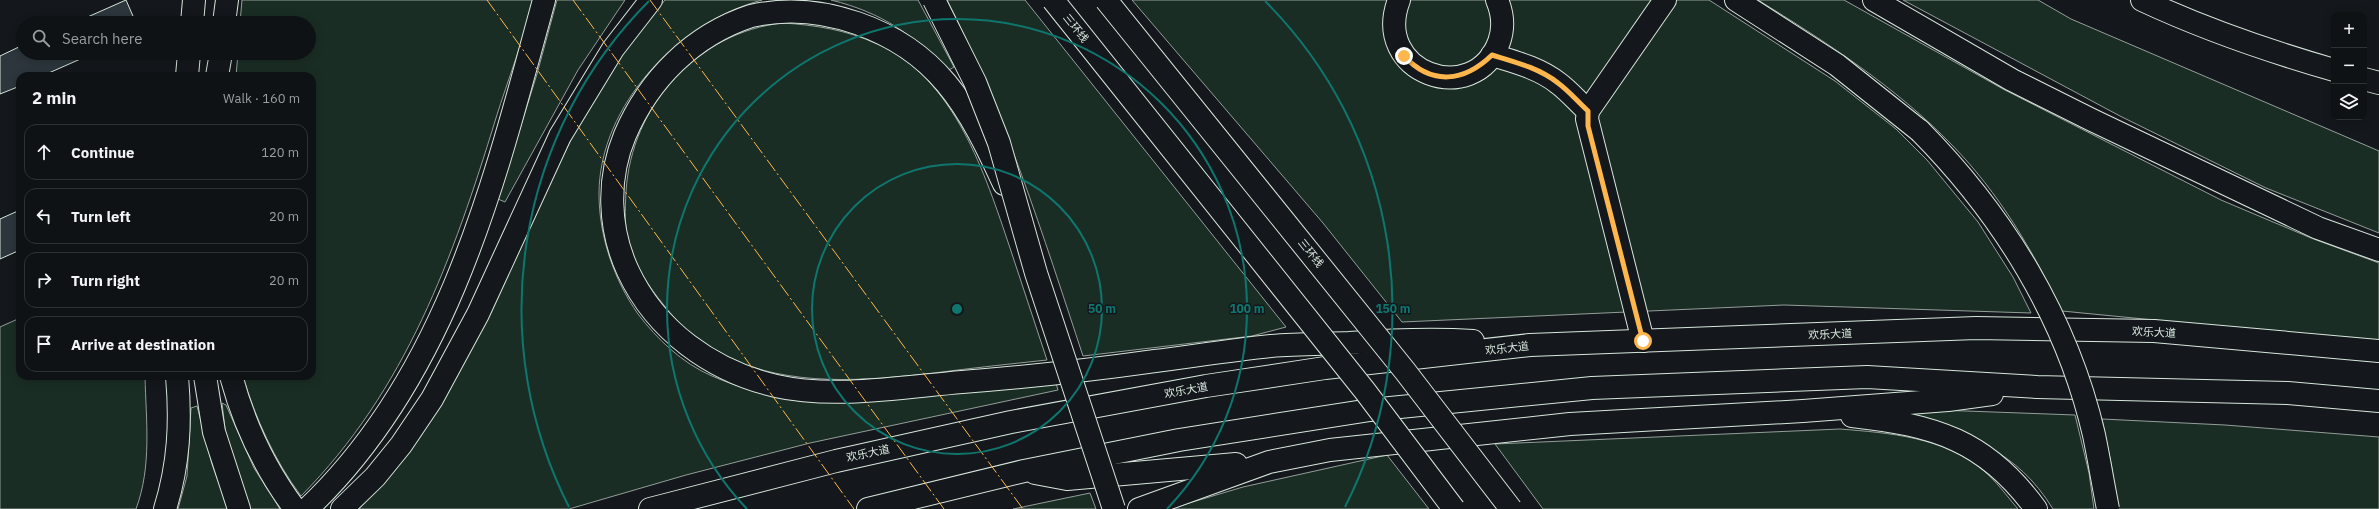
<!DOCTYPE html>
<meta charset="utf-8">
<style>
:root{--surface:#0f1215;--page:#181b1e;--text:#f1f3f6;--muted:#9b9ea0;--line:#2f3234}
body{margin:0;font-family:"IBM Plex Sans","Noto Sans SC",sans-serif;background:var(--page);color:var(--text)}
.controls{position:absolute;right:12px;top:12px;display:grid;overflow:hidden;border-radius:8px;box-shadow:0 2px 10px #0003}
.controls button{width:36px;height:36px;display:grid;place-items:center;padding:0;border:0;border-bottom:1px solid var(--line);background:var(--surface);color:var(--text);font:20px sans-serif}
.stop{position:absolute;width:12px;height:12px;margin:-9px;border:3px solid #ffb74d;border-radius:50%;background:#fff}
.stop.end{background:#ffb74d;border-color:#fff;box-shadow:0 1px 4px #0008}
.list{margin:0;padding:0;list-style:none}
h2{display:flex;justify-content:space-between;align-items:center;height:52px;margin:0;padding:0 16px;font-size:17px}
h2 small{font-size:13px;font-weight:400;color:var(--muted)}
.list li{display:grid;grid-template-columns:26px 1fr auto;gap:12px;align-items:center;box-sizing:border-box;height:56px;margin:0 8px 8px;padding:0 8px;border:1px solid var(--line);border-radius:12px}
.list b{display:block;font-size:15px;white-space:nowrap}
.list em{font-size:13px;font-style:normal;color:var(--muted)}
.icon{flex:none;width:22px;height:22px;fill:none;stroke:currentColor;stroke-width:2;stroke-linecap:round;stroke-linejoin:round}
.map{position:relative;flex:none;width:2379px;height:509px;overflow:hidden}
.search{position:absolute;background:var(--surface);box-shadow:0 2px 10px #0003;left:16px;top:16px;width:300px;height:44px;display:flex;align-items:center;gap:10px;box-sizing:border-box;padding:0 14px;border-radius:22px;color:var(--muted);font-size:15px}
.panel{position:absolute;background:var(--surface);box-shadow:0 2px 10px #0003;left:16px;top:72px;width:300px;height:308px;border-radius:12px}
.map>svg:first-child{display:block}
.green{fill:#1a2d24;stroke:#939e99}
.building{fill:#2c363c;stroke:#d8e6dc}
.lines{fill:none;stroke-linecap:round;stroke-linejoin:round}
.minor-casing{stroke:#d8e6dc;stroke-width:24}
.highway-casing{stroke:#d8e6dc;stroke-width:24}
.minor{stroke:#14181c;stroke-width:22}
.highway{stroke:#14181c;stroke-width:22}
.highway-bridge-casing{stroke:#d8e6dc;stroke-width:24;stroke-linecap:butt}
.highway-bridge{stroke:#14181c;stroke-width:22}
.power{stroke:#ffb74d;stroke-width:1;stroke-dasharray:14 3 2 3;stroke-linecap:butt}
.route{stroke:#ffb74d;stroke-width:5}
.ring{fill:none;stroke:#0f766e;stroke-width:2}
.labels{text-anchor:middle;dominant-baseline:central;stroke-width:3;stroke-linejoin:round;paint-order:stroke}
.street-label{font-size:11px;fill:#d8e6dc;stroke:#14181c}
.centre{fill:#0f766e;stroke:#14181c;stroke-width:2}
.ring-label{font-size:12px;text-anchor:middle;font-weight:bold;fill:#0f766e;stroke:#14181c;stroke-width:3;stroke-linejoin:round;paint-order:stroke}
</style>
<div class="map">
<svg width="2379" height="509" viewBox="0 0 2379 509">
<rect width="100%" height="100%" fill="#14181c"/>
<!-- green -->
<g class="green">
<path d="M 242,0 L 533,0 C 524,40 508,79 496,118 C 453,258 406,390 301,496 C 275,461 255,418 243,376 L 312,376 L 312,76 L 236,76 L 238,53 L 309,53 L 309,23 L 240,23 Z"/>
<path d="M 557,0 L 625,0 L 578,70 L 505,202 L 498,199 L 537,74 Z"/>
<path d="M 665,0 L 762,0 C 679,22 599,105 599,194 C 599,236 614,280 638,314 C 657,339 682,363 712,376 C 733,385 757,393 780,398 C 804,403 828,401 852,401 C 920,400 987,388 1055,380 L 1058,390 L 810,443 L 686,475 L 569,509 L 356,509 L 555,172 L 594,93 L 626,47 Z"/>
<path d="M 831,0 L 918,0 L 954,67 L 949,70 C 911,34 883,13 831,0 Z"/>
<path d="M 947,0 L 1025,0 L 1286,327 L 1252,336 L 1083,356 C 1043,235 1005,114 947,0 Z"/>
<path d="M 1132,0 L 1709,0 L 1835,81 L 1896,129 L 1927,160 L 1978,222 L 2013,277 L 2031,313 L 1784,305 L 1402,322 L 1323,223 Z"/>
<path d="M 1758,0 L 1844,0 L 2003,89 L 2221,200 L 2311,238 L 2379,263 L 2379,342 L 2062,311 C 2033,251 1999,193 1952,145 C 1896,87 1826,42 1758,0 Z"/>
<path d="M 1903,0 L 2038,0 L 2071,19 L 2379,151 L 2379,233 L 2266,188 L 2120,116 Z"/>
<path d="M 783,23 C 815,25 847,30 877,44 C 955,78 985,174 1010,248 C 1022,285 1035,323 1047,360 C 1010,364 972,368 934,373 C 863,381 792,387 725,357 C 700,345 680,326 663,304 C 649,287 636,267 630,246 C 624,229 625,210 626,192 C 631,106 697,32 783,23 Z"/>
<path d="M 20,318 L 20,376 L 145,376 C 146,421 152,466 136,509 L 0,509 L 0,327 Z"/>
<path d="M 222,403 L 226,405 L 254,468 L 280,509 L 250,509 L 227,446 Z"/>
<path d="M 197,406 L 212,464 L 228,509 L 178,509 L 187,476 L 191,408 Z"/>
<path d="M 1911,409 L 2075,415 L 2089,473 L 2094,509 L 2053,509 C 2016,449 1969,437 1907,414 Z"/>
<path d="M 2102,419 L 2225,425 L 2379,437 L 2379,509 L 2117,509 L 2112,468 Z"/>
<path d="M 1840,429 C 1890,433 1943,437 1983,470 C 1996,481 2007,496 2018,509 L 1543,509 L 1495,444 Z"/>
<path d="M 1387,455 L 1429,509 L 1169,509 L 1243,487 Z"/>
<path d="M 1090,493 L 1096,509 L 1013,509 Z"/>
</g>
<!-- building -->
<g class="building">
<path d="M 126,0 L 136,23 L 74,23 Z"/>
<path d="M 23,45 L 23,53 L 94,53 L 42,76 L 20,76 L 20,86 L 0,94 L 0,56 Z"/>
<path d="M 20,210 L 20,250 L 0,259 L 0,219 Z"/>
</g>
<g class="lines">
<!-- minor casing -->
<g class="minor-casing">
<g id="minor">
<path d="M 1399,0 C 1371,73 1474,109 1499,42 C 1504,28 1503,14 1497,0"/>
<path d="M 2142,0 C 2204,29 2268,51 2334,70"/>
<path d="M 1492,55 C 1515,62 1539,68 1558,83 C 1569,91 1578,102 1588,111"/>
<path d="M 2364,79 L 2379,83"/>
<path d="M 1643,341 L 1587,119 L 1588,111 L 1665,0"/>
</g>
</g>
<!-- highway casing -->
<g class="highway-casing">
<g id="highway">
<path d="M 1736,0 L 1837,65 L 1920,131"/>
<path d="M 1874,0 L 2012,80 L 2092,120 L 2318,228 L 2379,250"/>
<path d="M 192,23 L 194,0"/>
<path d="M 224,23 L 227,0"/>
<path d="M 187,76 L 189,53"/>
<path d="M 217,76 L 221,53"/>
<path d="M 1004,184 C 988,149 971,113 946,83 C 901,29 820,0 751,16 C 693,35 649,79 625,135 C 607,178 608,228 628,271 C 656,331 712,371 776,386 C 833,399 903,387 962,382 C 1026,377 1091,370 1155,361 C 1194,356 1232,350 1271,346 C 1297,344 1323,344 1349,343 C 1390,340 1431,338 1473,341"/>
<path d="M 205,376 L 214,432 L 239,509"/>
<path d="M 231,376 C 244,424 265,469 295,509"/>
<path d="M 1852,416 C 1934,425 1986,440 2036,509"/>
<path d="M 1035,473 L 1067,479 L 1236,464"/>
<path d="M 165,509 C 179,464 181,422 177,376"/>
<path d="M 307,509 C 448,376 495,180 544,0"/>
<path d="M 342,509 L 375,477 L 401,445 L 432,399 L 478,314 L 560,136 L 613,49 L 651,0"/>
<path d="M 650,509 L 836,461 L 1011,422 L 1206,386 L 1325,368 L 1530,345 L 1976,328 L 2154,331 L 2379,351"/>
<path d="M 868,509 L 1024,471 L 1179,440 L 1370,410 L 1592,388 L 1867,377 L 2037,387 L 2288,393 L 2379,401"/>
<path d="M 1139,509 L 1269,462 L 1330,450 L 1570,424 L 1803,411 L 1948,400 L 1992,394"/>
</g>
</g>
<!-- minor -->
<use href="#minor" class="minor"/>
<!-- highway -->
<use href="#highway" class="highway"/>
<!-- highway-bridge casing -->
<g class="highway-bridge-casing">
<g id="highway-bridge">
<path d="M 934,0 L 975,82 L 999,143 L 1036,273 L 1114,509"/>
<path d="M 1053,0 L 1365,391 L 1454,509"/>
<path d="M 1106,0 L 1405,371 L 1511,509"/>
<path d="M 1920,131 C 2003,215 2067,318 2094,435 C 2099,459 2103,484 2108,509"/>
</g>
</g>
<!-- highway-bridge -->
<use href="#highway-bridge" class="highway-bridge"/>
<!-- power -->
<g class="power">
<path d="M 487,0 L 854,509"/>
<path d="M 573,0 L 944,509"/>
<path d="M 650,0 L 1023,509"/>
</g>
</g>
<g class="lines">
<!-- route -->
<path class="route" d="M 1404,56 C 1432,86 1464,82 1492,55 C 1515,62 1539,68 1558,83 C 1569,91 1578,102 1588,111 L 1588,126 L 1643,341"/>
</g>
<!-- distance rings -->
<g class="ring">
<circle cx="957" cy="309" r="145"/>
<path d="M747 509A290 290 0 1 1 1167 509"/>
<path d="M569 507A436 436 0 0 1 649 1M1265 1A436 436 0 0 1 1345 507"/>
</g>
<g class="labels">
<!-- street labels -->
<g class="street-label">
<text transform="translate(1076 28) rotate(51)">三环线</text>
<text transform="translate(1311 253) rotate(51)">三环线</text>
<text transform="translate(2154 332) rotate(3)">欢乐大道</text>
<text transform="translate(1830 334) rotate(-2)">欢乐大道</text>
<text transform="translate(1507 348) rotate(-6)">欢乐大道</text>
<text transform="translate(1186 390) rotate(-10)">欢乐大道</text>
<text transform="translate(868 453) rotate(-12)">欢乐大道</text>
</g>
</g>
<circle cx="957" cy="309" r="6" class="centre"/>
<g class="ring-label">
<text x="1102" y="313">50 m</text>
<text x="1247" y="313">100 m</text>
<text x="1393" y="313">150 m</text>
</g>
</svg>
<div class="controls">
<button>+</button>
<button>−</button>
<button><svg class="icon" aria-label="layers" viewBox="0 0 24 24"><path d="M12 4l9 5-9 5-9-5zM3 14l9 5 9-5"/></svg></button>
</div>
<div class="stop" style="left:1643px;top:341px"></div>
<div class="stop end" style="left:1404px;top:56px"></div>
<div class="search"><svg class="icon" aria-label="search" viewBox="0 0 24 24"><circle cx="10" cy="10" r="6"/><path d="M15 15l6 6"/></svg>Search here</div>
<section class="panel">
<h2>2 min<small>Walk · 160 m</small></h2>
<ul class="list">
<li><svg class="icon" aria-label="ahead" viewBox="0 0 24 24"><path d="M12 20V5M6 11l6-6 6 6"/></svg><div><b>Continue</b></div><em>120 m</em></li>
<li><svg class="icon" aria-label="left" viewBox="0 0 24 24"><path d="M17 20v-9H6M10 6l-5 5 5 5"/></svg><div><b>Turn left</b></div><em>20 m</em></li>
<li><svg class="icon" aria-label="right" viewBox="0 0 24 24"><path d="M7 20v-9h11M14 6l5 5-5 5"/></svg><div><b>Turn right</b></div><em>20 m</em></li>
<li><svg class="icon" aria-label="arrive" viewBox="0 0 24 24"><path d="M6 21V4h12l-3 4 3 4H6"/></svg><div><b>Arrive at destination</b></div></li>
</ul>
</section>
</div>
